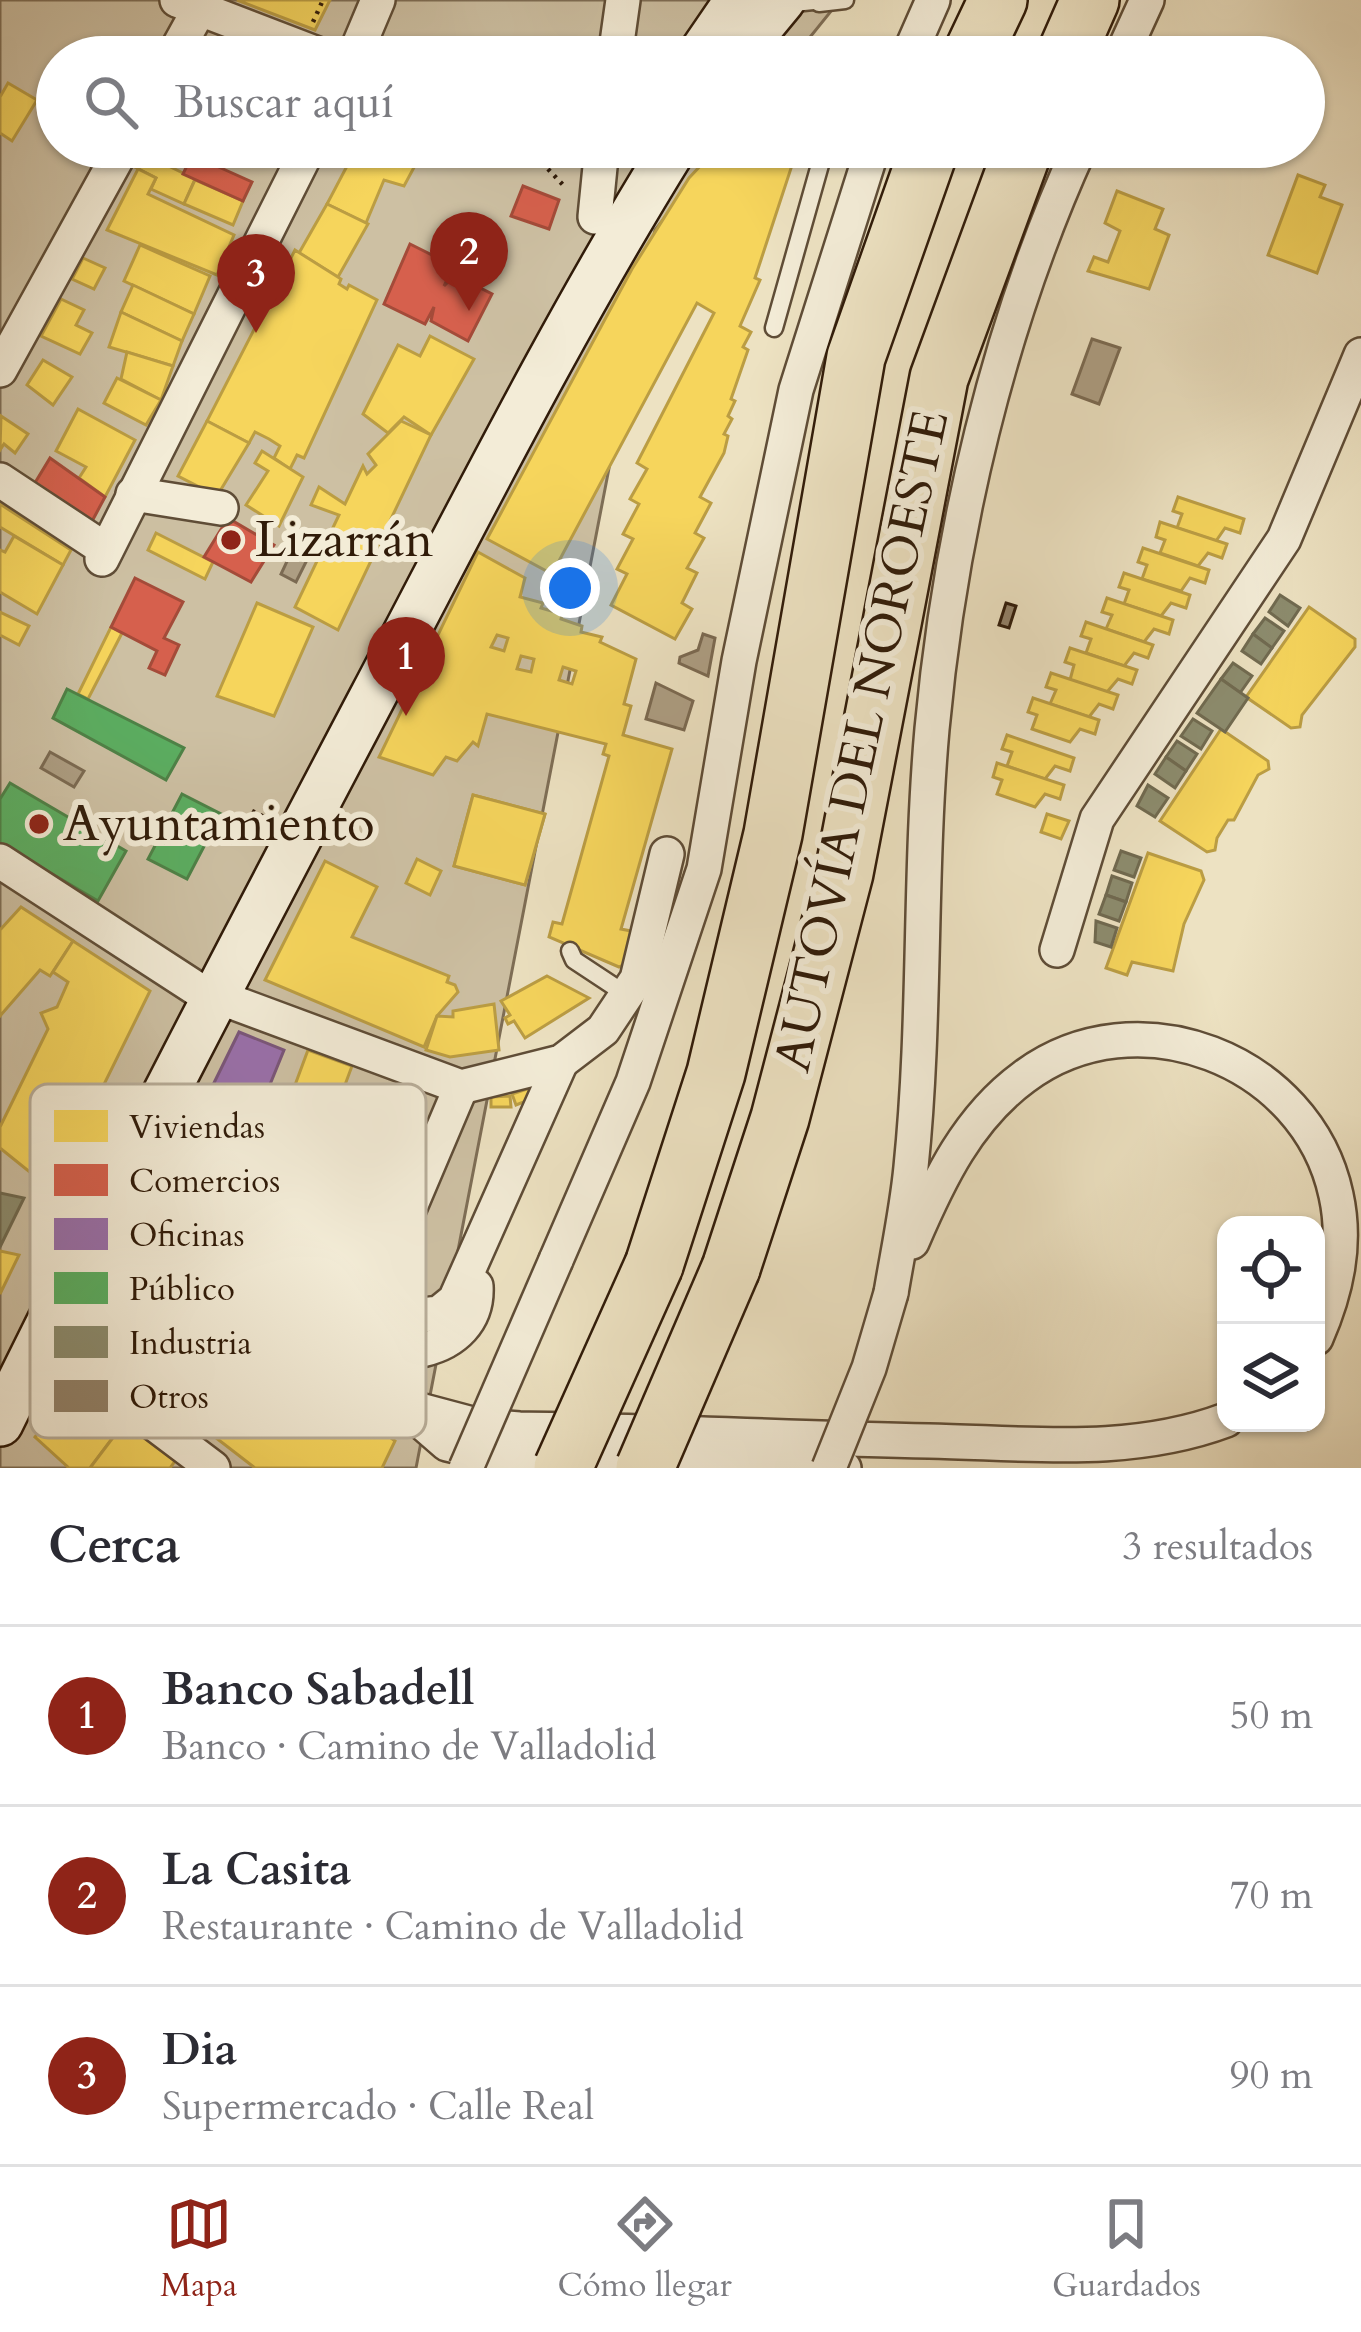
<!DOCTYPE html>
<html lang="es">
<meta charset="utf-8">
<style>
:root{--surface:#fff;--page:#f2f2f3;--text:#2b2b33;--muted:#7c7c81;--line:#e1e1e2;--accent:#8f2418}
body{margin:0;font-family:Cardo,serif;background:var(--page);color:var(--text)}
.controls{position:absolute;right:36px;bottom:36px;display:grid;overflow:hidden;border-radius:24px;box-shadow:0 3px 9px #0004}
.controls button{width:108px;height:108px;display:grid;place-items:center;padding:0;border:0;border-bottom:3px solid var(--line);background:var(--surface);color:var(--text);font:60px sans-serif}
.you{position:absolute;left:570px;top:588px;width:42px;height:42px;margin:-30px;border:9px solid #fff;border-radius:50%;background:#1a73e8;box-shadow:0 0 0 18px #1a73e833}
.badge{display:grid;place-items:center;width:78px;height:78px;border-radius:50%;background:var(--accent);color:#fff;font-size:39px;font-weight:700}
.pin{position:absolute;translate:-50% -99px;filter:drop-shadow(0 3px 6px #0008)}
.pin::after{content:'';position:absolute;top:63px;width:42px;height:36px;background:inherit;clip-path:polygon(0 0,100% 0,50% 100%)}
.list{margin:0;padding:0;list-style:none}
h2{display:flex;justify-content:space-between;align-items:center;height:156px;margin:0;padding:0 48px;font-size:51px}
h2 small{font-size:39px;font-weight:400;color:var(--muted)}
.list li{display:grid;grid-template-columns:78px 1fr auto;gap:36px;align-items:center;box-sizing:border-box;height:180px;padding:0 48px;border-top:3px solid var(--line)}
.list b{display:block;font-size:45px;white-space:nowrap}
.list p{margin:0;font-size:39px;white-space:nowrap;color:var(--muted)}
.list em{font-size:39px;font-style:normal;color:var(--muted)}
.icon{flex:none;width:66px;height:66px;fill:none;stroke:currentColor;stroke-width:2;stroke-linecap:round;stroke-linejoin:round}
.map{position:relative;flex:none;width:1361px;height:1468px;overflow:hidden}
.search{position:absolute;background:var(--surface);box-shadow:0 3px 9px #0004;left:36px;right:36px;top:36px;height:132px;display:flex;align-items:center;gap:30px;box-sizing:border-box;padding:0 42px;border-radius:66px;color:var(--muted);font-size:45px}
.sheet{height:696px;background:var(--surface)}
nav{display:flex;justify-content:space-around;align-items:center;box-sizing:border-box;height:168px;border-top:3px solid var(--line);background:var(--surface);font-size:33px;color:var(--muted)}
nav a{display:grid;justify-items:center;gap:6px}
nav .on{color:var(--accent)}
.map>svg:first-child{display:block}
.green{fill:#cdc0a3;stroke:#7e6e56;stroke-width:3}
.water{fill:#ad9e83;stroke:#7b6a52;stroke-width:3}
.homes{fill:#f6d55c;stroke:#bb9d43;stroke-width:3;fill-rule:evenodd}
.shops{fill:#d6604d;stroke:#a44b39;stroke-width:3}
.offices{fill:#9970ab;stroke:#7a567a;stroke-width:3}
.public{fill:#5aae61;stroke:#4d8247;stroke-width:3}
.industry{fill:#8c8c6e;stroke:#706a50;stroke-width:3}
.building{fill:#928269;stroke:#301b09;stroke-width:3}
.lines{fill:none;stroke-linecap:round;stroke-linejoin:round}
.lane-casing{stroke:#5f4d37;stroke-width:21}
.street-casing{stroke:#5f4d37;stroke-width:38}
.secondary-casing{stroke:#301b09;stroke-width:50}
.highway-casing{stroke:#301b09;stroke-width:62}
.path{stroke:#301b09;stroke-width:4.5;stroke-dasharray:3 6;stroke-linecap:butt}
.lane{stroke:#f3ecd7;stroke-width:16}
.street{stroke:#f3ecd7;stroke-width:33}
.secondary{stroke:#f3ecd7;stroke-width:45}
.highway{stroke:#ede2c2;stroke-width:57}
.street-bridge-casing{stroke:#5f4d37;stroke-width:38;stroke-linecap:butt}
.highway-bridge-casing{stroke:#301b09;stroke-width:62;stroke-linecap:butt}
.street-bridge{stroke:#f3ecd7;stroke-width:33}
.highway-bridge{stroke:#ede2c2;stroke-width:57}
.poi-dot{fill:#8f2418;stroke:#f3ecd7;stroke-width:4.5}
.labels{text-anchor:middle;dominant-baseline:central;stroke-width:12;stroke-linejoin:round;paint-order:stroke}
.poi-label{font-size:51px;fill:#301b09;stroke:#f3ecd7;text-anchor:start}
.street-label{font-size:51px;fill:#301b09;stroke:#f3ecd7}
.key{fill:#f3ecd7;stroke:#b8ad99;stroke-width:3}
.key-label{font-size:33px;fill:#301b09}
</style>
<div class="map">
<svg width="1361" height="1468" viewBox="0 0 1361 1468">
<rect width="100%" height="100%" fill="#ede2c2"/>
<filter id="stains"><feTurbulence type="fractalNoise" baseFrequency=".00167" numOctaves="4"/><feColorMatrix values="0 0 0 0 .2 0 0 0 0 .09 0 0 0 0 .02 0 0 0 .5 -.17"/></filter>
<radialGradient id="worn" r=".72"><stop offset=".6" stop-color="#630" stop-opacity="0"/><stop offset="1" stop-color="#630" stop-opacity=".3"/></radialGradient>
<!-- green -->
<path class="green" d="M 0,0 L 840,0 L 794,57 L 57,57 L 57,147 L 722,147 L 655,230 L 416,1468 L 0,1468 Z"/>
<!-- water -->
<g class="water">
<path d="M 1092,339 L 1120,348 L 1099,404 L 1072,394 Z"/>
<path d="M 297,540 L 313,548 L 296,582 L 281,574 Z"/>
<path d="M 703,634 L 715,638 L 708,676 L 679,663 L 680,657 L 698,650 Z"/>
<path d="M 656,683 L 693,701 L 684,730 L 646,719 Z"/>
<path d="M 50,752 L 84,771 L 74,787 L 41,768 Z"/>
</g>
<!-- homes -->
<g class="homes">
<path d="M 237,0 L 330,0 L 315,30 Z"/>
<path d="M 237,38 L 281,57 L 206,57 L 215,44 L 231,52 Z"/>
<path d="M 8,83 L 37,100 L 12,141 L 0,133 L 0,97 Z"/>
<path d="M 219,147 L 268,147 L 260,166 Z"/>
<path d="M 357,147 L 425,147 L 404,186 L 384,180 L 366,223 L 327,204 Z"/>
<path d="M 718,147 L 797,150 L 755,278 L 760,280 L 740,326 L 751,332 L 743,347 L 748,350 L 731,399 L 735,401 L 728,416 L 732,419 L 724,434 L 728,436 L 724,453 L 700,497 L 711,503 L 695,533 L 704,538 L 687,568 L 697,573 L 682,603 L 692,609 L 675,639 L 611,605 L 627,574 L 617,569 L 633,539 L 623,534 L 639,504 L 630,499 L 647,469 L 637,463 L 714,313 L 697,303 L 552,574 L 487,539 L 632,269 L 689,178 Z"/>
<path d="M 142,153 L 195,179 L 184,204 L 151,189 L 156,178 L 135,167 Z"/>
<path d="M 138,169 L 156,178 L 148,194 L 234,235 L 217,275 L 107,230 Z"/>
<path d="M 1298,175 L 1325,185 L 1320,197 L 1342,205 L 1317,273 L 1268,255 Z"/>
<path d="M 195,180 L 243,201 L 233,225 L 184,204 Z"/>
<path d="M 1117,191 L 1163,209 L 1155,229 L 1169,235 L 1149,289 L 1088,271 L 1094,257 L 1108,262 L 1120,231 L 1105,223 Z"/>
<path d="M 327,204 L 368,224 L 338,277 L 299,253 Z"/>
<path d="M 140,245 L 210,276 L 194,314 L 124,281 Z"/>
<path d="M 295,250 L 341,279 L 339,284 L 347,289 L 349,285 L 377,300 L 304,458 L 297,455 L 290,469 L 274,458 L 280,446 L 269,439 L 255,432 L 249,443 L 207,421 Z"/>
<path d="M 83,258 L 105,268 L 94,289 L 72,279 Z"/>
<path d="M 133,285 L 194,314 L 182,341 L 121,312 Z"/>
<path d="M 61,299 L 84,310 L 76,325 L 92,333 L 80,354 L 41,336 Z"/>
<path d="M 121,312 L 182,341 L 173,366 L 109,347 Z"/>
<path d="M 430,336 L 474,359 L 431,435 L 404,417 L 388,433 L 363,414 L 398,345 L 420,356 Z"/>
<path d="M 127,352 L 173,366 L 161,400 L 121,379 Z"/>
<path d="M 43,360 L 72,377 L 53,405 L 27,385 Z"/>
<path d="M 117,378 L 161,400 L 146,425 L 104,403 Z"/>
<path d="M 78,409 L 135,440 L 105,497 L 79,478 L 86,467 L 56,451 Z"/>
<path d="M 1,416 L 28,434 L 15,453 L 4,444 L 0,450 Z"/>
<path d="M 207,421 L 249,443 L 217,496 L 178,476 Z"/>
<path d="M 401,421 L 431,435 L 338,630 L 295,607 L 339,515 L 311,505 L 319,487 L 345,504 L 363,466 L 367,474 L 376,465 L 368,454 Z"/>
<path d="M 262,451 L 303,477 L 279,526 L 246,505 L 268,471 L 255,463 Z"/>
<path d="M 1178,497 L 1244,519 L 1240,533 L 1225,528 L 1216,541 L 1177,528 L 1182,514 L 1173,511 Z"/>
<path d="M 0,504 L 71,550 L 63,565 L 0,527 Z"/>
<path d="M 1160,522 L 1227,544 L 1222,558 L 1208,553 L 1198,566 L 1160,553 L 1165,540 L 1156,537 Z"/>
<path d="M 156,533 L 213,562 L 205,579 L 148,550 Z"/>
<path d="M 14,536 L 63,565 L 37,614 L 0,592 L 0,550 L 5,552 Z"/>
<path d="M 1143,548 L 1209,570 L 1205,583 L 1190,578 L 1181,591 L 1142,579 L 1147,565 L 1138,562 Z"/>
<path d="M 478,552 L 525,578 L 520,597 L 543,603 L 541,608 L 562,614 L 561,619 L 582,626 L 581,632 L 602,637 L 600,642 L 636,659 L 624,704 L 631,706 L 623,735 L 672,749 L 621,929 L 636,932 L 627,963 L 619,967 L 549,937 L 553,922 L 562,924 L 609,756 L 603,754 L 606,744 L 487,714 L 478,746 L 473,742 L 457,761 L 446,757 L 433,775 L 379,757 ZM 497,635 L 508,638 L 504,651 L 491,647 ZM 521,656 L 534,659 L 531,672 L 517,669 ZM 563,667 L 576,671 L 572,684 L 559,680 Z"/>
<path d="M 1124,573 L 1190,595 L 1186,608 L 1171,603 L 1161,616 L 1124,604 L 1129,590 L 1119,587 Z"/>
<path d="M 1107,598 L 1173,620 L 1169,634 L 1154,629 L 1144,642 L 1106,629 L 1112,615 L 1102,612 Z"/>
<path d="M 257,603 L 313,627 L 274,716 L 217,696 Z"/>
<path d="M 1309,607 L 1355,639 L 1355,647 L 1302,715 L 1300,727 L 1291,728 L 1246,697 Z"/>
<path d="M 0,612 L 29,626 L 19,645 L 0,635 Z"/>
<path d="M 1086,622 L 1153,645 L 1148,658 L 1134,653 L 1124,666 L 1086,653 L 1091,639 L 1081,636 Z"/>
<path d="M 111,627 L 122,633 L 88,699 L 78,694 Z"/>
<path d="M 1070,648 L 1137,670 L 1132,684 L 1118,679 L 1107,692 L 1070,680 L 1074,665 L 1065,662 Z"/>
<path d="M 1051,673 L 1118,695 L 1113,709 L 1099,704 L 1089,717 L 1050,704 L 1056,690 L 1046,687 Z"/>
<path d="M 1033,698 L 1099,720 L 1095,734 L 1080,729 L 1070,742 L 1032,729 L 1037,715 L 1028,712 Z"/>
<path d="M 1221,729 L 1268,761 L 1269,769 L 1258,775 L 1234,820 L 1228,820 L 1217,838 L 1215,850 L 1207,852 L 1160,821 Z"/>
<path d="M 1007,735 L 1074,758 L 1070,771 L 1055,766 L 1045,779 L 1007,766 L 1012,752 L 1002,749 Z"/>
<path d="M 997,763 L 1064,785 L 1060,799 L 1045,794 L 1035,807 L 997,794 L 1002,780 L 993,777 Z"/>
<path d="M 473,795 L 545,814 L 525,885 L 454,866 Z"/>
<path d="M 473,795 L 545,814 L 525,885 L 454,866 Z"/>
<path d="M 1047,814 L 1069,821 L 1061,839 L 1041,832 Z"/>
<path d="M 1148,853 L 1201,871 L 1204,880 L 1184,924 L 1173,971 L 1132,962 L 1127,975 L 1106,968 Z"/>
<path d="M 417,859 L 441,871 L 430,895 L 406,883 Z"/>
<path d="M 325,861 L 377,887 L 352,937 L 449,976 L 447,982 L 455,985 L 458,992 L 437,1016 L 424,1047 L 265,980 Z"/>
<path d="M 21,907 L 73,941 L 50,976 L 40,970 L 0,1016 L 0,930 Z"/>
<path d="M 73,941 L 150,991 L 52,1190 L 0,1148 L 0,1127 L 48,1029 L 41,1013 L 57,1007 L 68,982 L 53,972 Z"/>
<path d="M 547,976 L 589,998 L 525,1038 L 514,1021 L 508,1024 L 505,1018 L 510,1015 L 501,1001 Z"/>
<path d="M 494,1004 L 499,1050 L 450,1057 L 426,1050 L 437,1016 L 453,1017 L 453,1011 Z"/>
<path d="M 308,1050 L 352,1066 L 329,1128 L 285,1112 Z"/>
<path d="M 530,1088 L 534,1098 L 516,1105 L 512,1094 Z"/>
<path d="M 510,1096 L 511,1107 L 491,1107 L 491,1097 Z"/>
<path d="M 0,1251 L 19,1255 L 0,1294 Z"/>
<path d="M 152,1253 L 395,1441 L 382,1468 L 255,1468 L 88,1339 L 108,1292 Z"/>
<path d="M 68,1392 L 120,1428 L 90,1468 L 69,1468 L 35,1437 Z"/>
<path d="M 124,1423 L 175,1461 L 170,1468 L 90,1468 Z"/>
</g>
<!-- shops -->
<g class="shops">
<path d="M 192,155 L 252,182 L 243,201 L 183,174 Z"/>
<path d="M 523,186 L 559,200 L 549,229 L 511,216 Z"/>
<path d="M 410,244 L 454,266 L 444,286 L 455,275 L 492,294 L 468,341 L 431,321 L 434,307 L 425,324 L 384,304 Z"/>
<path d="M 50,458 L 105,497 L 90,525 L 33,486 Z"/>
<path d="M 228,518 L 274,545 L 251,582 L 204,557 Z"/>
<path d="M 135,578 L 183,602 L 164,638 L 179,645 L 165,675 L 149,668 L 157,651 L 111,627 Z"/>
</g>
<!-- offices -->
<path class="offices" d="M 239,1032 L 284,1050 L 225,1195 L 180,1152 Z"/>
<!-- public -->
<g class="public">
<path d="M 67,689 L 184,748 L 166,780 L 53,718 Z"/>
<path d="M 10,783 L 126,851 L 98,901 L 0,843 L 0,799 Z"/>
<path d="M 182,794 L 221,814 L 187,879 L 148,859 Z"/>
</g>
<!-- industry -->
<g class="industry">
<path d="M 1280,595 L 1300,608 L 1288,626 L 1269,612 Z"/>
<path d="M 1265,618 L 1284,631 L 1272,648 L 1253,634 Z"/>
<path d="M 1253,634 L 1272,648 L 1261,664 L 1242,651 Z"/>
<path d="M 1233,663 L 1252,676 L 1240,693 L 1221,679 Z"/>
<path d="M 1221,679 L 1248,698 L 1225,732 L 1197,713 Z"/>
<path d="M 1193,719 L 1212,731 L 1201,749 L 1181,736 Z"/>
<path d="M 1177,741 L 1197,754 L 1186,771 L 1166,757 Z"/>
<path d="M 1166,757 L 1186,771 L 1175,788 L 1155,774 Z"/>
<path d="M 1148,785 L 1168,798 L 1155,817 L 1137,806 Z"/>
<path d="M 1121,851 L 1141,858 L 1134,877 L 1114,870 Z"/>
<path d="M 1112,876 L 1132,883 L 1126,902 L 1106,895 Z"/>
<path d="M 1106,895 L 1126,902 L 1119,921 L 1099,914 Z"/>
<path d="M 1096,921 L 1117,928 L 1111,947 L 1095,942 Z"/>
<path d="M 0,1193 L 24,1198 L 0,1247 Z"/>
</g>
<!-- building -->
<path class="building" d="M 1006,603 L 1016,606 L 1009,628 L 999,625 Z"/>
<g class="lines">
<!-- lane casing -->
<g class="lane-casing">
<g id="lane">
<path d="M 819,3 L 845,0"/>
<path d="M 784,4 L 823,0"/>
<path d="M 774,328 L 825,147"/>
<path d="M 570,951 L 574,960 L 627,995"/>
<path d="M 227,1192 L 247,1215 L 249,1228 L 229,1257"/>
</g>
</g>
<!-- street casing -->
<g class="street-casing">
<g id="street">
<path d="M 177,0 L 325,57"/>
<path d="M 173,57 L 200,8"/>
<path d="M 354,57 L 378,0"/>
<path d="M 615,57 L 623,0"/>
<path d="M 908,57 L 933,0"/>
<path d="M 1121,57 L 1147,0"/>
<path d="M 595,217 L 602,147"/>
<path d="M 0,370 L 123,147"/>
<path d="M 0,480 L 106,550"/>
<path d="M 133,494 L 221,508"/>
<path d="M 102,559 L 309,147"/>
<path d="M 0,861 L 197,989 L 461,1087 L 561,1062 L 603,1030 L 637,979 L 667,854"/>
<path d="M 1057,950 L 1097,819 L 1284,539 L 1361,355"/>
<path d="M 461,1087 L 385,1266 L 394,1302 L 414,1316 L 439,1313 L 455,1300 L 561,1062"/>
<path d="M 110,1160 L 165,1199 L 447,1444 L 507,1458 L 844,1468"/>
<path d="M 912,1242 C 939,1179 968,1118 1024,1077 C 1136,993 1307,1059 1336,1195 C 1347,1245 1336,1292 1316,1338"/>
<path d="M 556,1260 L 633,1082 L 704,869 L 739,661 L 796,390 L 873,147"/>
<path d="M 891,1293 C 898,1251 907,1209 911,1167 C 926,1021 919,875 932,729 C 950,534 998,326 1080,147"/>
<path d="M 337,1332 C 379,1369 480,1357 476,1286"/>
<path d="M 41,1338 L 213,1468"/>
<path d="M 401,1405 L 476,1425 L 519,1429 C 655,1431 792,1438 929,1441 C 1029,1443 1130,1456 1226,1420"/>
</g>
</g>
<!-- secondary casing -->
<g class="secondary-casing">
<g id="secondary">
<path d="M 699,57 L 738,0"/>
<path d="M 735,57 L 782,0"/>
<path d="M 0,1423 C 120,1178 246,937 373,696 C 470,512 564,324 674,147"/>
</g>
</g>
<!-- highway casing -->
<g class="highway-casing">
<g id="highway">
<path d="M 971,57 L 998,0"/>
<path d="M 1065,57 L 1090,0"/>
<path d="M 654,1265 L 716,1073 L 773,834 L 856,357 L 930,147"/>
<path d="M 731,1268 L 780,1118 L 844,873 L 939,378 L 1024,147"/>
</g>
</g>
<!-- path -->
<g class="path">
<path d="M 313,22 L 323,0"/>
<path d="M 548,169 L 565,187"/>
<path d="M 252,811 L 268,819"/>
</g>
<!-- lane -->
<use href="#lane" class="lane"/>
<!-- street -->
<use href="#street" class="street"/>
<!-- secondary -->
<use href="#secondary" class="secondary"/>
<!-- highway -->
<use href="#highway" class="highway"/>
<!-- street-bridge casing -->
<g class="street-bridge-casing">
<g id="street-bridge">
<path d="M 466,1468 L 556,1260"/>
<path d="M 829,1468 L 869,1368 L 891,1293"/>
</g>
</g>
<!-- highway-bridge casing -->
<g class="highway-bridge-casing">
<g id="highway-bridge">
<path d="M 563,1468 L 654,1265"/>
<path d="M 645,1468 L 731,1268"/>
</g>
</g>
<!-- street-bridge -->
<use href="#street-bridge" class="street-bridge"/>
<!-- highway-bridge -->
<use href="#highway-bridge" class="highway-bridge"/>
</g>
<!-- markers -->
<g class="poi-dot">
<circle cx="231" cy="540" r="12"/>
<circle cx="39" cy="824" r="12"/>
</g>
<g class="labels">
<!-- poi labels -->
<g class="poi-label">
<text x="255" y="540">Lizarrán</text>
<text x="63" y="824">Ayuntamiento</text>
</g>
<!-- street labels -->
<g class="street-label">
<text transform="translate(862 741) rotate(-78)">AUTOVÍA DEL NOROESTE</text>
</g>
</g>
<!-- legend -->
<rect x="30" y="1084" width="396" height="354" rx="18" class="key"/>
<rect x="54" y="1110" width="54" height="32" fill="#f6d55c"/>
<rect x="54" y="1164" width="54" height="32" fill="#d6604d"/>
<rect x="54" y="1218" width="54" height="32" fill="#9970ab"/>
<rect x="54" y="1272" width="54" height="32" fill="#5aae61"/>
<rect x="54" y="1326" width="54" height="32" fill="#8c8c6e"/>
<rect x="54" y="1380" width="54" height="32" fill="#928269"/>
<g class="key-label">
<text x="129" y="1138">Viviendas</text>
<text x="129" y="1192">Comercios</text>
<text x="129" y="1246">Oficinas</text>
<text x="129" y="1300">Público</text>
<text x="129" y="1354">Industria</text>
<text x="129" y="1408">Otros</text>
</g>
<rect width="100%" height="100%" filter="url(#stains)"/>
<rect width="100%" height="100%" fill="url(#worn)"/>
</svg>
<div class="controls">
<button><svg class="icon" aria-label="locate" viewBox="0 0 24 24"><circle cx="12" cy="12" r="6"/><path d="M12 2v4M12 18v4M2 12h4M18 12h4"/></svg></button>
<button><svg class="icon" aria-label="layers" viewBox="0 0 24 24"><path d="M12 4l9 5-9 5-9-5zM3 14l9 5 9-5"/></svg></button>
</div>
<div class="you"></div>
<div class="pin badge" style="left:406px;top:716px">1</div>
<div class="pin badge" style="left:469px;top:311px">2</div>
<div class="pin badge" style="left:256px;top:333px">3</div>
<div class="search"><svg class="icon" aria-label="search" viewBox="0 0 24 24"><circle cx="10" cy="10" r="6"/><path d="M15 15l6 6"/></svg>Buscar aquí</div>
</div>
<section class="sheet">
<h2>Cerca<small>3 resultados</small></h2>
<ul class="list">
<li><span class="badge">1</span><div><b>Banco Sabadell</b><p>Banco · Camino de Valladolid</p></div><em>50 m</em></li>
<li><span class="badge">2</span><div><b>La Casita</b><p>Restaurante · Camino de Valladolid</p></div><em>70 m</em></li>
<li><span class="badge">3</span><div><b>Dia</b><p>Supermercado · Calle Real</p></div><em>90 m</em></li>
</ul>
</section>
<nav>
<a class="on"><svg class="icon" aria-label="map" viewBox="0 0 24 24"><path d="M3 6l6-2 6 2 6-2v14l-6 2-6-2-6 2zM9 4v14M15 6v14"/></svg>Mapa</a>
<a><svg class="icon" aria-label="directions" viewBox="0 0 24 24"><path d="M12 3l9 9-9 9-9-9zM9 14v-3h6M13 9l2 2-2 2"/></svg>Cómo llegar</a>
<a><svg class="icon" aria-label="saved" viewBox="0 0 24 24"><path d="M7 4h10v16l-5-4-5 4z"/></svg>Guardados</a>
</nav>
